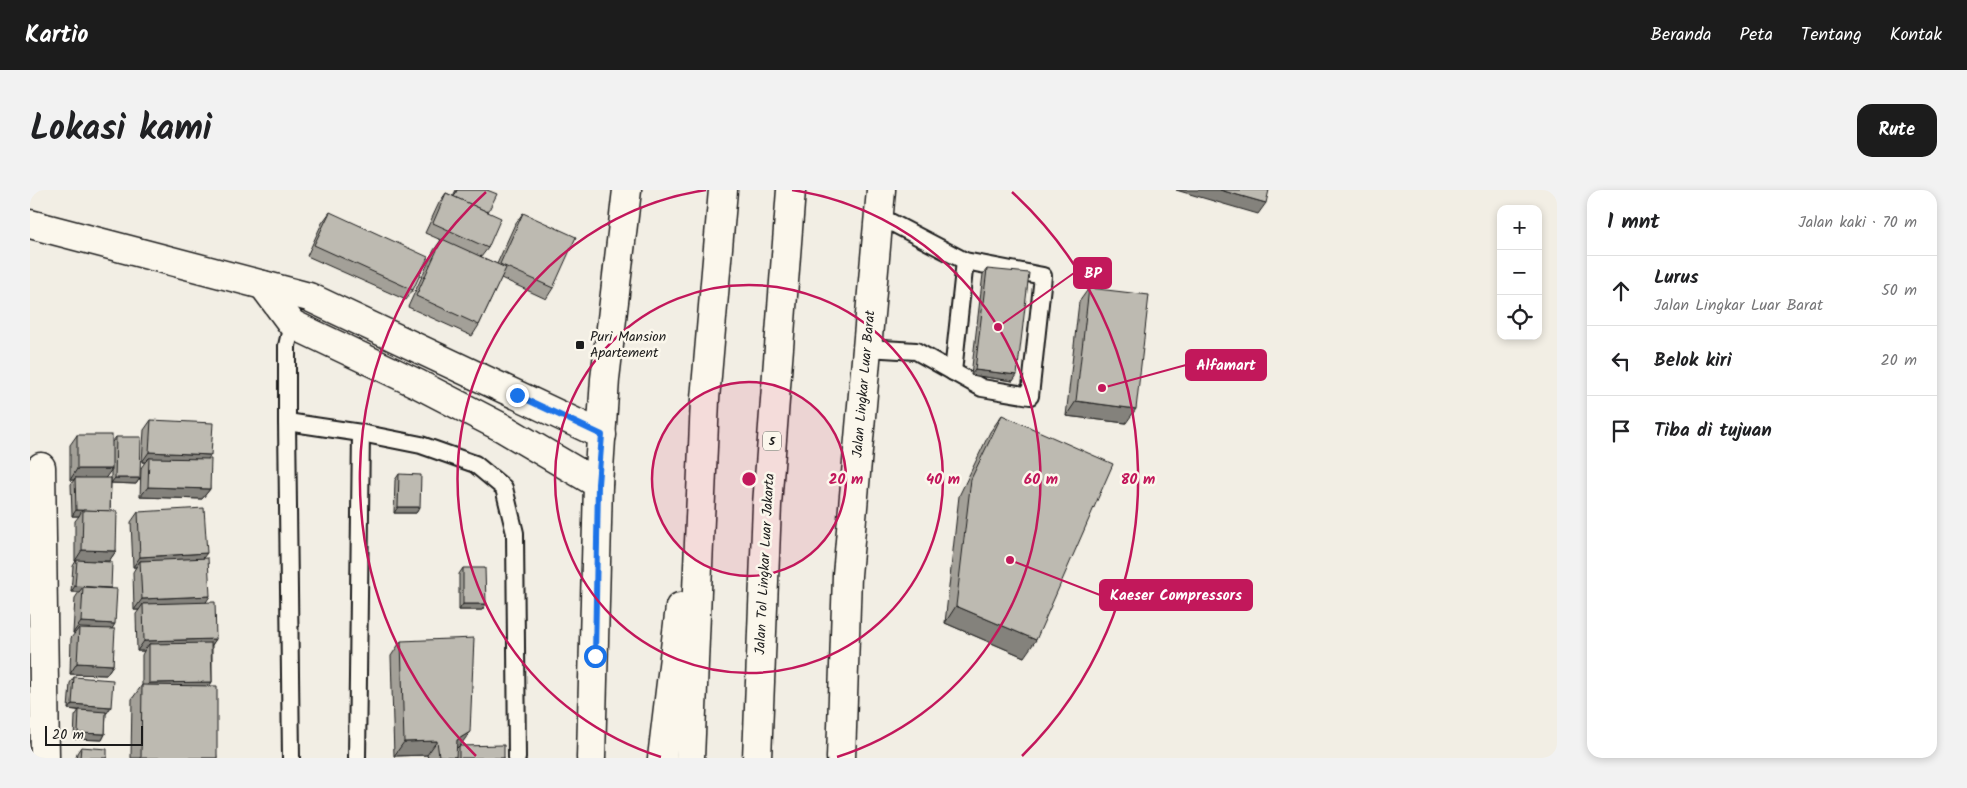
<!DOCTYPE html>
<html lang="id">
<meta charset="utf-8">
<style>
:root{--surface:#fff;--page:#f2f2f2;--text:#202124;--muted:#757577;--line:#e0e0e0;--accent:#1c1c1c}
body{margin:0;font-family:Kalam,sans-serif;background:var(--page);color:var(--text)}
.controls{position:absolute;right:15px;top:15px;display:grid;overflow:hidden;border-radius:10px;box-shadow:0 2px 8px #0003}
.controls button{width:45px;height:45px;display:grid;place-items:center;padding:0;border:0;border-bottom:1px solid var(--line);background:var(--surface);color:var(--text);font:25px sans-serif}
.scale{position:absolute;left:15px;bottom:12px;width:98px;box-sizing:border-box;padding-left:5px;border:2px solid #1c1c1c;border-top:0;font-size:14px;line-height:18px;white-space:nowrap;color:#1c1c1c;-webkit-text-stroke:4px #fbf7ec;paint-order:stroke}
.stop{position:absolute;width:15px;height:15px;margin:-11px;border:4px solid #1a73e8;border-radius:50%;background:#fff}
.stop.end{background:#1a73e8;border-color:#fff;box-shadow:0 1px 5px #0008}
.list{margin:0;padding:0;list-style:none}
h2{display:flex;justify-content:space-between;align-items:center;height:65px;margin:0;padding:0 20px;font-size:21px}
h2 small{font-size:16px;font-weight:400;color:var(--muted)}
.list li{display:grid;grid-template-columns:32px 1fr auto;gap:15px;align-items:center;box-sizing:border-box;height:70px;padding:0 20px;border-top:1px solid var(--line)}
.list b{display:block;font-size:19px;white-space:nowrap}
.list p{margin:0;font-size:16px;white-space:nowrap;color:var(--muted)}
.list em{font-size:16px;font-style:normal;color:var(--muted)}
.icon{flex:none;width:28px;height:28px;fill:none;stroke:currentColor;stroke-width:2;stroke-linecap:round;stroke-linejoin:round}
.map{position:relative;flex:none;width:1527px;height:568px;overflow:hidden;border-radius:15px}
header{display:flex;align-items:center;gap:30px;box-sizing:border-box;height:70px;padding:0 25px;background:var(--accent);color:#fff}
header strong{font-size:24px}
nav{display:flex;gap:28px;margin-inline-start:auto;font-size:18px}
.intro{display:flex;align-items:center;justify-content:space-between;box-sizing:border-box;height:120px;padding:0 30px}
h1{margin:0;font-size:35px}
.button{padding:12px 22px;border-radius:15px;background:var(--accent);color:#fff;font-size:18px;font-weight:700}
main{display:flex;gap:30px;padding:0 30px}
aside{flex:1;background:var(--surface);border-radius:15px;box-shadow:0 2px 8px #0003}
.map>svg:first-child{display:block}
.lines{fill:none;stroke-linecap:round;stroke-linejoin:round}
.lane-casing{stroke:#1c1c1c;stroke-width:20}
.street-casing{stroke:#1c1c1c;stroke-width:31}
.primary-casing{stroke:#1c1c1c;stroke-width:31}
.highway-casing{stroke:#1c1c1c;stroke-width:31}
.lane{stroke:#fbf7ec;stroke-width:16}
.street{stroke:#fbf7ec;stroke-width:28}
.primary{stroke:#fbf7ec;stroke-width:28}
.highway{stroke:#fbf7ec;stroke-width:28}
.wall{fill:#a3a098;stroke:#1c1c1c;fill-rule:evenodd}
.shaded-wall{fill:#84827c;stroke:#1c1c1c}
.building{fill:#bdbab1;stroke:#1c1c1c}
.route{stroke:#1a73e8;stroke-width:6}
.ring{fill:none;stroke:#c2185b;stroke-width:2.5}
.poi-dot{fill:#1c1c1c;stroke:#fbf7ec;stroke-width:2}
.labels{text-anchor:middle;dominant-baseline:central;stroke-width:5;stroke-linejoin:round;paint-order:stroke}
.shield{fill:#fbf7ec;stroke:#5f5e5a;stroke-width:1}
.shield-label{font-size:12px;font-weight:bold;fill:#1c1c1c}
.poi-label{font-size:14px;fill:#1c1c1c;stroke:#fbf7ec;text-anchor:start}
.street-label{font-size:14px;fill:#1c1c1c;stroke:#fbf7ec}
.centre{fill:#c2185b;stroke:#fbf7ec;stroke-width:2.5}
.ring-label{font-size:15px;text-anchor:middle;font-weight:bold;fill:#c2185b;stroke:#fbf7ec;stroke-width:5;stroke-linejoin:round;paint-order:stroke}
.leader{fill:none;stroke:#c2185b;stroke-width:2}
.callout-dot{fill:#c2185b;stroke:#fbf7ec;stroke-width:2}
.callout{fill:#c2185b;stroke:#c2185b;stroke-width:2}
.callout-label{font-size:15px;text-anchor:middle;font-weight:bold;fill:#fff}
</style>
<header>
<strong>Kartio</strong>
<nav><a>Beranda</a><a>Peta</a><a>Tentang</a><a>Kontak</a></nav>
</header>
<div class="intro"><h1>Lokasi kami</h1><a class="button">Rute</a></div>
<main>
<div class="map">
<svg width="1527" height="568" viewBox="0 0 1527 568">
<rect width="100%" height="100%" fill="#f2eee4"/>
<filter id="ink" filterUnits="userSpaceOnUse"><feTurbulence type="fractalNoise" baseFrequency=".02" numOctaves="2"/><feDisplacementMap in="SourceGraphic" scale="10" xChannelSelector="R" yChannelSelector="G"/><feConvolveMatrix kernelMatrix="1 2 1 2 8 2 1 2 1" color-interpolation-filters="sRGB"/></filter>
<g filter="url(#ink)">
<g class="lines">
<!-- lane casing -->
<g class="lane-casing">
<g id="lane">
<path d="M 837,158 L 886,161 L 952,198 L 1000,206 L 1013,86 L 935,71 L 849,26"/>
<path d="M 923,182 L 935,71"/>
<path d="M 257,232 L 331,243 L 327,568"/>
<path d="M 331,243 L 391,255 L 445,274 L 474,298 L 485,343 L 487,568"/>
<path d="M 261,568 L 257,232 L 257,156 L 262,134"/>
</g>
</g>
<!-- street casing -->
<g class="street-casing">
<g id="street">
<path d="M 0,34 L 279,107 L 572,245"/>
<path d="M 233,95 L 262,134 L 388,194 L 471,237 L 568,294"/>
<path d="M 11,277 L 15,568"/>
</g>
</g>
<!-- primary casing -->
<g class="primary-casing">
<g id="primary">
<path d="M 561,568 L 568,294 L 575,189 L 597,0"/>
<path d="M 811,568 L 817,385 L 851,0"/>
</g>
</g>
<!-- highway casing -->
<g class="highway-casing">
<g id="highway">
<path d="M 632,568 L 650,417"/>
<path d="M 660,568 L 675,209 L 693,0"/>
<path d="M 727,568 L 737,315 L 761,0"/>
</g>
</g>
<!-- lane -->
<use href="#lane" class="lane"/>
<!-- street -->
<use href="#street" class="street"/>
<!-- primary -->
<use href="#primary" class="primary"/>
<!-- highway -->
<use href="#highway" class="highway"/>
</g>
<!-- wall -->
<g class="wall">
<path d="M 426,0 L 457,0 L 458,22 L 458,58 L 451,67 L 467,74 L 485,34 L 493,23 L 523,98 L 516,109 L 471,88 L 449,135 L 442,146 L 378,117 L 404,60 L 411,50 L 395,43 L 409,13 L 416,3 L 423,6 Z"/>
<path d="M 300,22 L 383,100 L 376,110 L 277,66 L 292,33 Z"/>
<path d="M 957,79 L 983,191 L 941,185 L 953,84 Z"/>
<path d="M 1059,98 L 1096,233 L 1036,226 L 1049,112 Z"/>
<path d="M 972,225 L 994,467 L 915,433 L 929,306 L 960,242 Z"/>
<path d="M 121,230 L 178,269 L 180,299 L 172,309 L 110,307 L 111,278 L 115,272 L 112,272 L 114,240 Z"/>
<path d="M 47,245 L 82,252 L 86,247 L 110,288 L 106,294 L 81,293 L 80,321 L 86,361 L 79,371 L 62,371 L 81,398 L 83,475 L 76,485 L 40,484 L 41,448 L 45,443 L 43,443 L 45,408 L 49,402 L 41,402 L 43,376 L 46,371 L 45,371 L 45,331 L 49,326 L 42,326 L 41,294 L 44,290 L 40,290 L 40,255 ZM 81,280 L 81,293 L 75,288 Z"/>
<path d="M 369,284 L 390,317 L 386,323 L 364,323 L 365,290 Z"/>
<path d="M 108,322 L 173,368 L 176,413 L 186,449 L 182,455 L 182,492 L 179,496 L 187,568 L 101,568 L 102,509 L 112,495 L 112,465 L 114,461 L 107,461 L 106,424 L 109,420 L 104,420 L 103,382 L 106,377 L 103,377 L 101,332 Z"/>
<path d="M 433,378 L 456,414 L 452,420 L 429,420 L 429,384 Z"/>
<path d="M 371,451 L 430,556 L 474,568 L 398,568 L 397,565 L 364,566 L 361,466 Z"/>
<path d="M 44,487 L 81,517 L 76,522 L 75,544 L 72,550 L 44,549 L 45,526 L 49,520 L 53,521 L 38,519 L 40,493 Z"/>
<path d="M 51,557 L 77,568 L 46,568 L 47,563 Z"/>
</g>
<!-- shaded-wall -->
<g class="shaded-wall">
<path d="M 1146,0 L 1190,0 L 1236,13 L 1228,24 Z"/>
<path d="M 945,180 L 987,185 L 983,191 L 941,185 Z"/>
<path d="M 1046,211 L 1106,219 L 1096,233 L 1036,226 Z"/>
<path d="M 119,262 L 181,265 L 173,275 L 119,268 L 115,272 L 112,272 Z"/>
<path d="M 47,279 L 82,279 L 74,290 L 45,288 L 44,290 L 40,290 Z"/>
<path d="M 85,288 L 110,288 L 106,294 L 81,293 Z"/>
<path d="M 118,297 L 180,299 L 172,309 L 110,307 Z"/>
<path d="M 368,317 L 390,317 L 386,323 L 364,323 Z"/>
<path d="M 46,320 L 52,320 L 49,326 L 42,326 Z"/>
<path d="M 52,360 L 86,361 L 79,371 L 45,371 Z"/>
<path d="M 177,363 L 169,373 L 110,371 L 106,377 L 103,377 L 110,367 Z"/>
<path d="M 45,396 L 81,398 L 77,404 L 53,397 L 49,402 L 41,402 Z"/>
<path d="M 180,406 L 173,417 L 113,414 L 109,420 L 104,420 L 112,409 Z"/>
<path d="M 433,414 L 456,414 L 452,420 L 429,420 Z"/>
<path d="M 926,416 L 1006,450 L 994,467 L 915,433 Z"/>
<path d="M 51,432 L 85,434 L 78,445 L 49,438 L 45,443 L 43,443 Z"/>
<path d="M 186,449 L 179,459 L 119,454 L 114,461 L 107,461 L 114,451 Z"/>
<path d="M 47,473 L 83,475 L 76,485 L 40,484 Z"/>
<path d="M 182,492 L 175,502 L 112,503 L 119,493 Z"/>
<path d="M 42,514 L 81,517 L 77,523 L 38,519 Z"/>
<path d="M 440,542 L 430,556 L 429,556 L 427,558 L 417,565 L 427,550 Z"/>
<path d="M 48,543 L 75,544 L 72,550 L 44,549 Z"/>
<path d="M 407,551 L 397,565 L 364,566 L 374,552 Z"/>
<path d="M 409,566 L 426,567 L 425,568 L 408,568 Z"/>
</g>
<!-- building -->
<g class="building">
<path d="M 427,0 L 457,0 L 467,4 L 458,22 L 424,7 Z"/>
<path d="M 1190,0 L 1239,0 L 1236,13 Z"/>
<path d="M 416,3 L 471,28 L 458,58 L 403,33 Z"/>
<path d="M 300,22 L 398,67 L 383,100 L 284,55 Z"/>
<path d="M 493,23 L 546,47 L 523,98 L 470,74 Z"/>
<path d="M 412,49 L 476,78 L 449,135 L 386,106 Z"/>
<path d="M 957,79 L 999,83 L 987,185 L 945,180 Z"/>
<path d="M 1059,98 L 1119,105 L 1106,219 L 1046,211 Z"/>
<path d="M 972,225 L 1083,274 L 1006,450 L 926,416 L 941,289 Z"/>
<path d="M 121,230 L 183,233 L 181,265 L 119,262 Z"/>
<rect x="47" y="245" width="35" height="34"/>
<path d="M 86,247 L 111,247 L 110,288 L 85,288 Z"/>
<path d="M 119,268 L 181,269 L 180,299 L 118,297 Z"/>
<path d="M 369,284 L 391,285 L 390,317 L 368,317 Z"/>
<path d="M 45,288 L 81,288 L 80,321 L 46,320 Z"/>
<path d="M 174,318 L 177,363 L 110,367 L 108,322 Z"/>
<path d="M 53,320 L 87,321 L 86,361 L 52,360 Z"/>
<path d="M 178,368 L 180,406 L 112,409 L 110,371 Z"/>
<path d="M 47,370 L 82,372 L 81,398 L 45,396 Z"/>
<path d="M 433,378 L 455,378 L 456,414 L 433,414 Z"/>
<path d="M 53,397 L 87,399 L 85,434 L 51,432 Z"/>
<path d="M 185,412 L 186,449 L 114,451 L 113,414 Z"/>
<path d="M 49,438 L 85,439 L 83,475 L 47,473 Z"/>
<path d="M 444,448 L 440,542 L 427,550 L 426,567 L 409,566 L 407,551 L 374,552 L 371,451 Z"/>
<path d="M 181,453 L 182,492 L 119,493 L 119,454 Z"/>
<path d="M 44,487 L 83,490 L 81,517 L 42,514 Z"/>
<path d="M 112,495 L 187,496 L 187,568 L 111,568 Z"/>
<path d="M 49,520 L 76,522 L 75,544 L 48,543 Z"/>
<path d="M 474,555 L 474,568 L 429,568 L 429,556 Z"/>
<path d="M 51,557 L 77,559 L 77,568 L 50,568 Z"/>
</g>
</g>
<g class="lines" filter="url(#ink)">
<!-- route -->
<path class="route" d="M 487,205 L 572,245 L 568,294 L 565,466"/>
</g>
<!-- distance rings -->
<circle cx="719" cy="289" r="97" fill="#c2185b" fill-opacity=".12"/>
<g class="ring">
<circle cx="719" cy="289" r="97"/>
<circle cx="719" cy="289" r="194"/>
<path d="M631 567A292 292 0 0 1 676 0M762 0A292 292 0 0 1 807 567"/>
<path d="M446 566A389 389 0 0 1 456 2M982 2A389 389 0 0 1 992 566"/>
</g>
<!-- markers -->
<rect class="poi-dot" x="545" y="150" width="10" height="10" rx="2.5"/>
<g class="labels">
<!-- shield labels -->
<rect class="shield" x="733" y="241.5" width="18" height="19" rx="4"/>
<g class="shield-label">
<text x="742" y="251">5</text>
</g>
<!-- poi labels -->
<g class="poi-label">
<text x="560" y="147">Puri Mansion<tspan x="560" dy="16">Apartement</tspan></text>
</g>
<!-- street labels -->
<g class="street-label">
<text transform="translate(834 194) rotate(-85)">Jalan Lingkar Luar Barat</text>
<text transform="translate(735 374) rotate(-87)">Jalan Tol Lingkar Luar Jakarta</text>
</g>
</g>
<circle cx="719" cy="289" r="8" class="centre"/>
<g class="ring-label">
<text x="816" y="294">20 m</text>
<text x="913" y="294">40 m</text>
<text x="1011" y="294">60 m</text>
<text x="1108" y="294">80 m</text>
</g>
<!-- callouts -->
<path class="leader" d="M968 137L1044 83M1072 198L1156 175M980 370L1070 405"/>
<g class="callout-dot">
<circle cx="968" cy="137" r="5"/>
<circle cx="1072" cy="198" r="5"/>
<circle cx="980" cy="370" r="5"/>
</g>
<g class="callout">
<rect x="1044" y="68" width="37" height="30" rx="5"/>
<rect x="1156" y="160" width="80" height="30" rx="5"/>
<rect x="1070" y="390" width="152" height="30" rx="5"/>
</g>
<g class="callout-label">
<text x="1063" y="88">BP</text>
<text x="1196" y="180">Alfamart</text>
<text x="1146" y="410">Kaeser Compressors</text>
</g>
</svg>
<div class="controls">
<button>+</button>
<button>−</button>
<button><svg class="icon" aria-label="locate" viewBox="0 0 24 24"><circle cx="12" cy="12" r="6"/><path d="M12 2v4M12 18v4M2 12h4M18 12h4"/></svg></button>
</div>
<div class="scale">20 m</div>
<div class="stop" style="left:565px;top:466px"></div>
<div class="stop end" style="left:487px;top:205px"></div>
</div>
<aside>
<h2>1 mnt<small>Jalan kaki · 70 m</small></h2>
<ul class="list">
<li><svg class="icon" aria-label="ahead" viewBox="0 0 24 24"><path d="M12 20V5M6 11l6-6 6 6"/></svg><div><b>Lurus</b><p>Jalan Lingkar Luar Barat</p></div><em>50 m</em></li>
<li><svg class="icon" aria-label="left" viewBox="0 0 24 24"><path d="M17 20v-9H6M10 6l-5 5 5 5"/></svg><div><b>Belok kiri</b></div><em>20 m</em></li>
<li><svg class="icon" aria-label="arrive" viewBox="0 0 24 24"><path d="M6 21V4h12l-3 4 3 4H6"/></svg><div><b>Tiba di tujuan</b></div></li>
</ul>
</aside>
</main>
